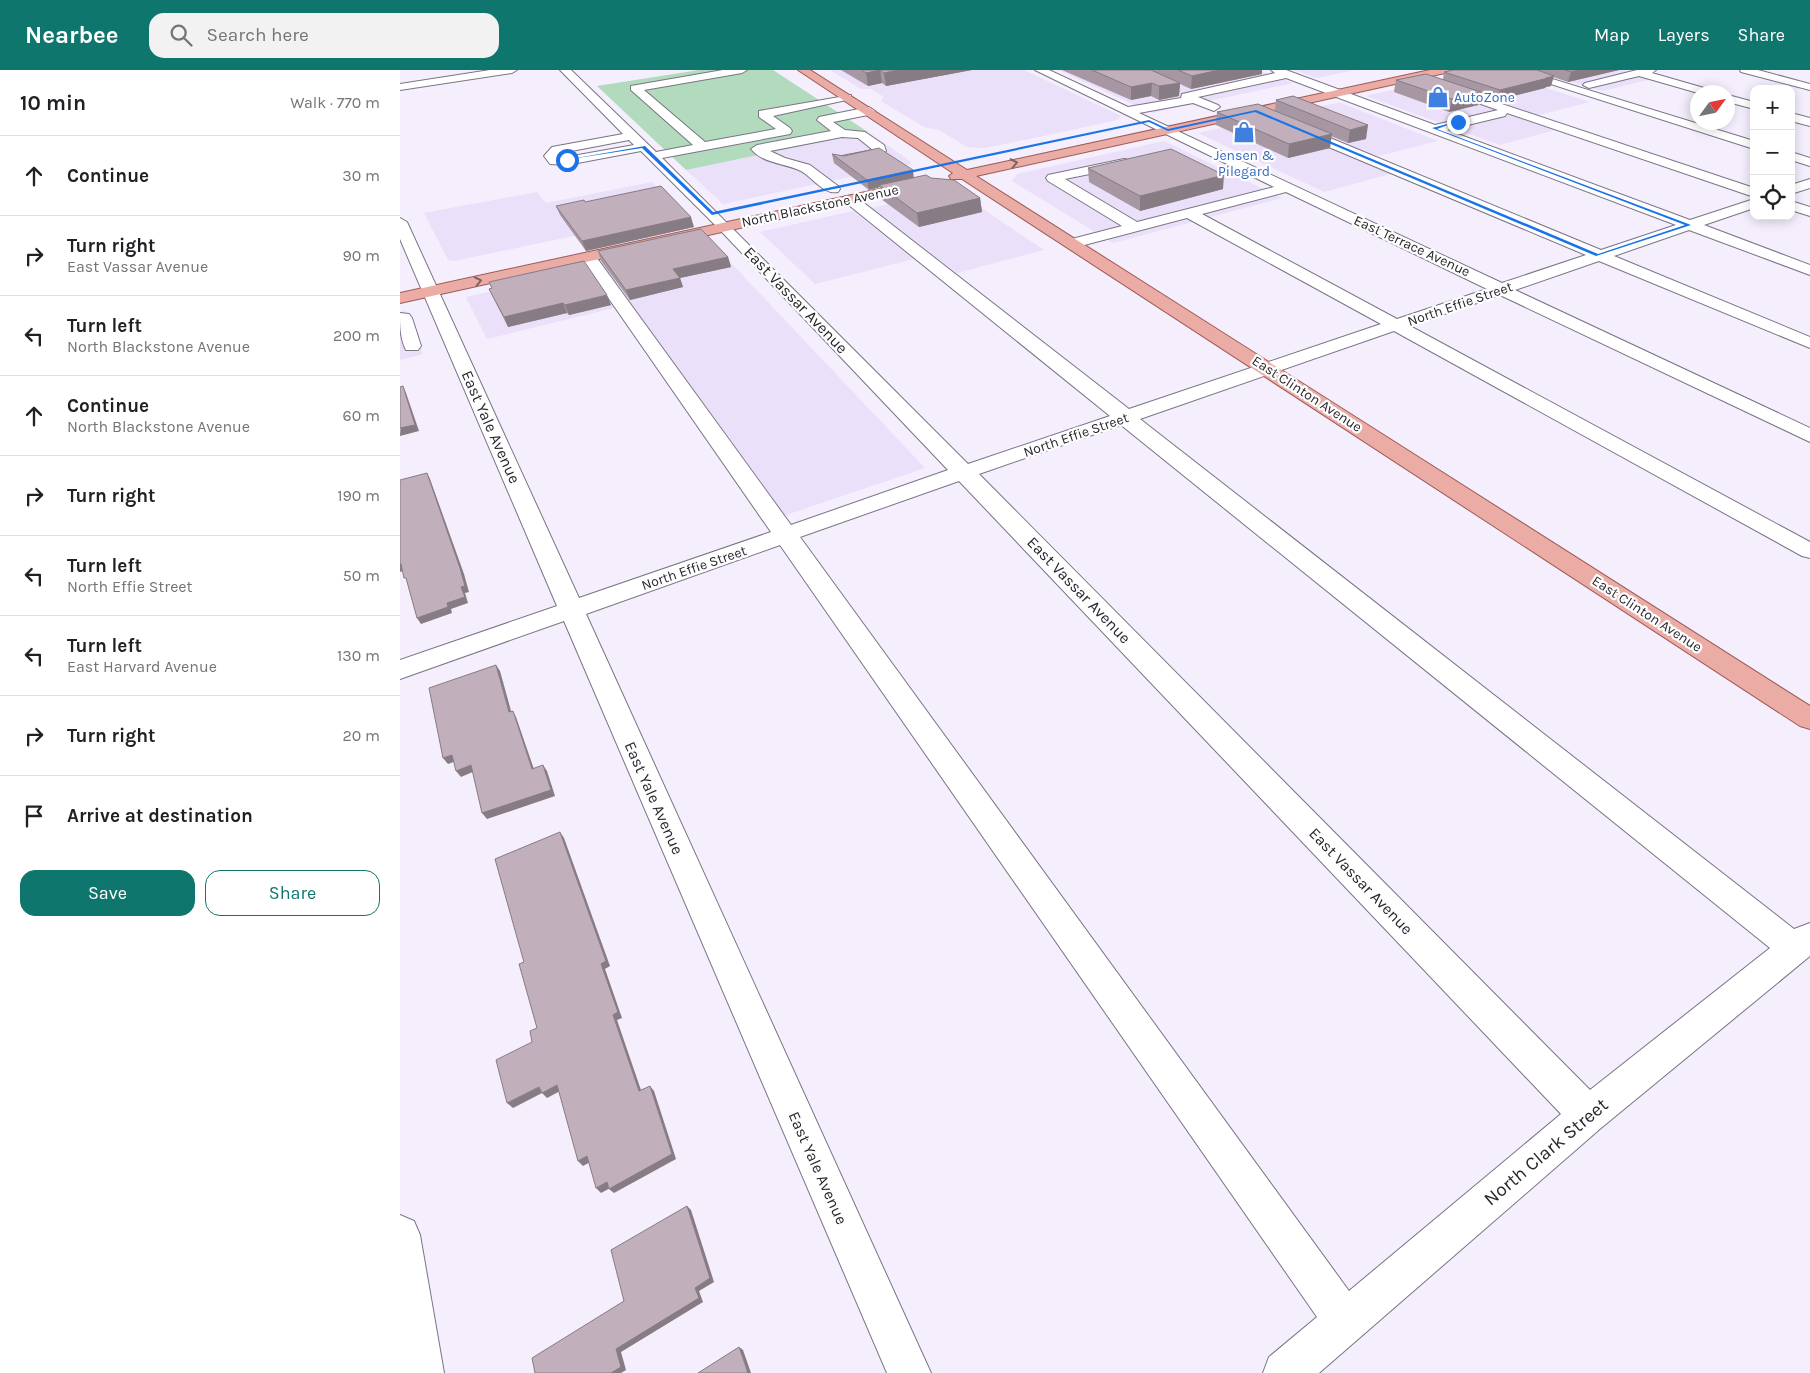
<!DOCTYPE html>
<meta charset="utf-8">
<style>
:root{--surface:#fff;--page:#f2f2f2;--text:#202124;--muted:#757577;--line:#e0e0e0;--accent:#0f766e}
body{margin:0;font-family:Karla,sans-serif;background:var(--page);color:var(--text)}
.controls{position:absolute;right:15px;top:15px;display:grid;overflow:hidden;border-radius:10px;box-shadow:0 2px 12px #0003}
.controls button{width:45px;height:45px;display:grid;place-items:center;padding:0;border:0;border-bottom:1px solid var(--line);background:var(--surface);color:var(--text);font:25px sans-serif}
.compass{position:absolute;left:1290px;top:15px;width:45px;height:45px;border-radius:50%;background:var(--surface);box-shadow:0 2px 12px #0003;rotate:57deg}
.stop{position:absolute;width:15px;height:15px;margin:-11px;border:4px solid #1a73e8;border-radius:50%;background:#fff}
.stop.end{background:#1a73e8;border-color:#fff;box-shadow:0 1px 5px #0008}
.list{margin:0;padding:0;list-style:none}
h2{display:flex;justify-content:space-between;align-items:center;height:65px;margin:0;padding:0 20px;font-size:21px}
h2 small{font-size:16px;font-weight:400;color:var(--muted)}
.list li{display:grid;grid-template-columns:32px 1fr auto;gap:15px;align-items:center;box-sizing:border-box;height:80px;padding:0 20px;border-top:1px solid var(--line)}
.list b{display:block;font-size:19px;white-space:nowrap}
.list p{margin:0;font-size:16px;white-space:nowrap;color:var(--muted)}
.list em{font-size:16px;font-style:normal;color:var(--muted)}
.actions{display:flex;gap:10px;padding:15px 20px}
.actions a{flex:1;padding:11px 0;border:1px solid var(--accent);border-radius:15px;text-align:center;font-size:18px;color:var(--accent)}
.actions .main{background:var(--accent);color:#fff}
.icon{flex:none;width:28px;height:28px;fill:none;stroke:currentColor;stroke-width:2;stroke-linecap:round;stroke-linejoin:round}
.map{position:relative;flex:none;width:1410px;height:1303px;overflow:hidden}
header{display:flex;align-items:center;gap:30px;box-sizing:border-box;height:70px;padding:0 25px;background:var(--accent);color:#fff}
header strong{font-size:24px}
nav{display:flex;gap:28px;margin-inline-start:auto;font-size:18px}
.search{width:350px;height:45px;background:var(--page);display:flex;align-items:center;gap:12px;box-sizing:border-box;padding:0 18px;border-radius:15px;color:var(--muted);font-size:19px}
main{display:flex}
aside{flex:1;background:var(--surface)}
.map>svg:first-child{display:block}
.built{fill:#eae0fa}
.green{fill:#b2dabc}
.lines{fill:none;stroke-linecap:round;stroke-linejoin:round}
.minor-casing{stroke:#7a7484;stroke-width:2}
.major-casing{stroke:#9e5955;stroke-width:2}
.minor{fill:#fff;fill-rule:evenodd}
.major{fill:#ebaca6;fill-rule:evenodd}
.wall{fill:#a697a2}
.shaded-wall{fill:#877b84}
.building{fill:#c1b0bc;stroke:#877b84}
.oneway{stroke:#806263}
.route{fill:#1a73e8}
.labels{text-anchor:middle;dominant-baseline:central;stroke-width:4.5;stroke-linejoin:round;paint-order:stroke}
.far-shop-label{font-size:14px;fill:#366cbe;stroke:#fefefe;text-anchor:start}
.far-street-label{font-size:14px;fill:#28262c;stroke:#fefefe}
.street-label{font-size:16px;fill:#28262c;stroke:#fefefe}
.near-street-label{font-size:19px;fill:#28262c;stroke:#fefefe}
</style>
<header>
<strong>Nearbee</strong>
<div class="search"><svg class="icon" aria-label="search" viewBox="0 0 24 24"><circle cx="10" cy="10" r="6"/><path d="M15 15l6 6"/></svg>Search here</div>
<nav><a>Map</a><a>Layers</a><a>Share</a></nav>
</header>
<main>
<aside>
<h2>10 min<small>Walk · 770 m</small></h2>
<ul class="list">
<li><svg class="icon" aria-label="ahead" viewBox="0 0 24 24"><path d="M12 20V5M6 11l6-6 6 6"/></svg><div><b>Continue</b></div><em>30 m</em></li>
<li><svg class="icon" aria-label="right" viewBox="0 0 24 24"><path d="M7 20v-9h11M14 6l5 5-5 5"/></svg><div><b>Turn right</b><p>East Vassar Avenue</p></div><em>90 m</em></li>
<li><svg class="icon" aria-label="left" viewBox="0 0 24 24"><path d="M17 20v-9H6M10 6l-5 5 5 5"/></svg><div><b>Turn left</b><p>North Blackstone Avenue</p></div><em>200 m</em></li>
<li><svg class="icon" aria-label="ahead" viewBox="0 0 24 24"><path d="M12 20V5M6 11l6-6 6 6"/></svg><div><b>Continue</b><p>North Blackstone Avenue</p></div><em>60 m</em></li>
<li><svg class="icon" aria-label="right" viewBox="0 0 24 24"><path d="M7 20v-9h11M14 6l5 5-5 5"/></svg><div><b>Turn right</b></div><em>190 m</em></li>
<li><svg class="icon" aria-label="left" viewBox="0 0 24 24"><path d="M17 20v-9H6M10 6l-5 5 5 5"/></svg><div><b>Turn left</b><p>North Effie Street</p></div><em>50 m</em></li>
<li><svg class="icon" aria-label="left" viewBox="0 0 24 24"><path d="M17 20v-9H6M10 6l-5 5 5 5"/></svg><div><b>Turn left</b><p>East Harvard Avenue</p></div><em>130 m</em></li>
<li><svg class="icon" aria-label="right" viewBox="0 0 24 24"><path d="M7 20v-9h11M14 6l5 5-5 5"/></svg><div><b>Turn right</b></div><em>20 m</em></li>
<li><svg class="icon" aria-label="arrive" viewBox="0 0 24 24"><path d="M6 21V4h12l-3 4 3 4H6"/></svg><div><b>Arrive at destination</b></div></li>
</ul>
<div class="actions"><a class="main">Save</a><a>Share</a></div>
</aside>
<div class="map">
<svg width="1410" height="1303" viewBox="0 0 1410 1303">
<rect width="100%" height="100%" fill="#f4eefd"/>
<!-- built -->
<g class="built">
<path d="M 430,0 L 624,0 L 721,46 L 717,50 L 639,67 L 584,78 L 567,77 L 539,60 L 524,57 L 481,31 L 484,27 L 471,19 L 461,19 Z"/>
<path d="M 658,0 L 858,0 L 893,13 L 752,43 Z"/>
<path d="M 894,0 L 956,0 L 917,8 Z"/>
<path d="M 1081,0 L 1089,0 L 1190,32 L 1135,46 L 1032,11 Z"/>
<path d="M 1131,0 L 1222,0 L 1252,9 L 1202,21 Z"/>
<path d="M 1023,13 L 1159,59 L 1100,75 L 966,26 Z"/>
<path d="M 937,33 L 941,33 L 1038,71 L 974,87 L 875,46 Z"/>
<path d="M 865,48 L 994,103 L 924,122 L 798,63 Z"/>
<path d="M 468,62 L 510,91 L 511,94 L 323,134 L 286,100 Z"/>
<path d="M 764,71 L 882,128 L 806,148 L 787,138 L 695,162 L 612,111 L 617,104 Z"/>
<path d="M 252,112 L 280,140 L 274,145 L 54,191 L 48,190 L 24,143 L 137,122 L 146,133 Z"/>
<path d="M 538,122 L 571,131 L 644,180 L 557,203 L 472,138 Z"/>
<path d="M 453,141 L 514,189 L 415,214 L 360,162 Z"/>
<path d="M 785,150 L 796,151 L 713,173 L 708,170 Z"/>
<path d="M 311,172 L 525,398 L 383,446 L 201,197 Z"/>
<path d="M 187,200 L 214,238 L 87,269 L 66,227 Z"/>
<path d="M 6,241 L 23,284 L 0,290 L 0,242 Z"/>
</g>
<!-- green -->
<path class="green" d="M 299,0 L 373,0 L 468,62 L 286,100 L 197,16 Z"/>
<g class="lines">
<!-- minor casing -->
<g class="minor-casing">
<g id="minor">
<path d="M 90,0 L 117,0 L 112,3 L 0,20 L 0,14 Z"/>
<path d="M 160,0 L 171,0 L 256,82 L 293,75 L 231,20 L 231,16 L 323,0 L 347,0 L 342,3 L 244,20 L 305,72 L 376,59 L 359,47 L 359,41 L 451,25 L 451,29 L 373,46 L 390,58 L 392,61 L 390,64 L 262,88 L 568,394 L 710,346 L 445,132 L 443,129 L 445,126 L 455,126 L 729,339 L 981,254 L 787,148 L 673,178 L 668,176 L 665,173 L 668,170 L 722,156 L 648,111 L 646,108 L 648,105 L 724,89 L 729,90 L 731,93 L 729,96 L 665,109 L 737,152 L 874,117 L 635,0 L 649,0 L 728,37 L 781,28 L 782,24 L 875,3 L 871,0 L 886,0 L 1035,55 L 1098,40 L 1041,20 L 1039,18 L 1045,15 L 1354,118 L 1354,127 L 1107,43 L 1105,46 L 1047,60 L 1290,150 L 1354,129 L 1354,138 L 1304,155 L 1410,195 L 1410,205 L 1289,160 L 1214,186 L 1410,267 L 1410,278 L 1199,191 L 1115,220 L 1410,358 L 1410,372 L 1100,225 L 1010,256 L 1410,472 L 1410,488 L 1402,486 L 994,261 L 740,349 L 1394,859 L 1410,853 L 1410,886 L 1201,1058 L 919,1303 L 863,1303 L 869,1287 L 917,1247 L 380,475 L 186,544 L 531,1303 L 487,1303 L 164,551 L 0,609 L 0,590 L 157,536 L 0,169 L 0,148 L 7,152 L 179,528 L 371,462 L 180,187 L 182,184 L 194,184 L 391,455 L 548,400 L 320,160 L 241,81 L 167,95 L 150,94 L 144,86 L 152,77 L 223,64 ZM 886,8 L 1276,155 L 1201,180 L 901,56 L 893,56 L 891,59 L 893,62 L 1186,185 L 1102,213 L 739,43 L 793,33 L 814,41 L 820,37 L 818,35 L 798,27 ZM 229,70 L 234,75 L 167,87 L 158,86 L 161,83 ZM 886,122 L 1087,219 L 997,249 L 802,144 ZM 721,355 L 1370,878 L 1190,1020 L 579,404 ZM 559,411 L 1161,1044 L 949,1221 L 400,467 Z"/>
<path d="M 1107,0 L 1123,0 L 1354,71 L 1354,79 Z"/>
<path d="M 1237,0 L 1256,0 L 1252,3 L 1311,20 L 1313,22 L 1298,23 L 1239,6 L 1189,18 L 1183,15 L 1185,13 Z"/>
<path d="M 1340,0 L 1358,0 L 1410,14 L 1410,20 L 1341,2 Z"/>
<path d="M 1328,25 L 1354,32 L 1354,39 L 1328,32 Z"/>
<path d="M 469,37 L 475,41 L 473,44 L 433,52 L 445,60 L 465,62 L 484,75 L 486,81 L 481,86 L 447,93 L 442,92 L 440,89 L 442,86 L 473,80 L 458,68 L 442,67 L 370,81 L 385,88 L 410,95 L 438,116 L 440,119 L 438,122 C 424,125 413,108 401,101 C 385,93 363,94 351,79 L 357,75 L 431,61 L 417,50 L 419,47 Z"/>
<path d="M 1391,43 L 1410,48 L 1410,56 L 1391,51 Z"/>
<path d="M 1391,82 L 1410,88 L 1410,96 L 1391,90 Z"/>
<path d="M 1410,109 L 1410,118 L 1391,124 L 1391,115 Z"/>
<path d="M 1391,131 L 1410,137 L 1410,146 L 1391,140 Z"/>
<path d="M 0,243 L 9,244 L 12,248 L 21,276 L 18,280 L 6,280 C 0,269 0,255 0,243 Z"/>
<path d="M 0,1145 L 14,1151 L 20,1165 L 44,1303 L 0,1303 Z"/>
</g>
</g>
<!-- major casing -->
<g class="major-casing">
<g id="major">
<path d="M 398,0 L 410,0 L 567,100 L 1030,0 L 1050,0 L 1045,3 L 576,106 L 1410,636 L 1410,659 L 1400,656 L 562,109 L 551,109 L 549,106 L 553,103 Z"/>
<path d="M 516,111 L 523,115 L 521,118 L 0,233 L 0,223 Z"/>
</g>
</g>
<!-- minor -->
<use href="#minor" class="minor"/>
<!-- major -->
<use href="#major" class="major"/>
</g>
<!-- wall -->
<g class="wall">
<path d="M 441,0 L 572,0 L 486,16 L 482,13 L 468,16 Z"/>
<path d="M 662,0 L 862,0 L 862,4 L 791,19 L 780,14 L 779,26 L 759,30 L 751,26 L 731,30 Z"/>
<path d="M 1053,0 L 1219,0 L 1168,12 L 1153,7 L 1151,16 L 1146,17 L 1145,18 L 1097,30 L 1081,25 L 1078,35 L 1049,42 L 994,22 L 996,10 L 1043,9 L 1044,2 Z"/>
<path d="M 893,26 L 966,69 L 948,73 L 931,66 L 930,78 L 888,88 L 816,55 L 817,42 L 875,41 L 876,30 Z"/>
<path d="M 432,84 L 514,107 L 531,108 L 580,128 L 582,142 L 519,157 L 481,129 L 480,117 L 469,120 L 434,93 Z"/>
<path d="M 688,98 L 823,119 L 740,141 L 689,112 Z"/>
<path d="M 185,132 L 294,157 L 186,181 L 160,145 L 156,136 Z"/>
<path d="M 198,181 L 328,187 L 331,197 L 280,208 L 283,217 L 230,230 L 201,191 Z"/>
<path d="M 89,212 L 211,235 L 169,245 L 167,243 L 108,257 L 89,219 L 92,218 Z"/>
</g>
<!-- shaded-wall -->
<g class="shaded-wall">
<path d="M 480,0 L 482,13 L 468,16 L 466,3 Z"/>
<path d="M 498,0 L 572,0 L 486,16 L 484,3 Z"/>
<path d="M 819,0 L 862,0 L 862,4 L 791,19 L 792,6 Z"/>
<path d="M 1179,0 L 1219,0 L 1168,12 L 1171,2 Z"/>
<path d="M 1154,6 L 1151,16 L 1146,17 L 1145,18 L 1097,30 L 1100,20 Z"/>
<path d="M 752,13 L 751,26 L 731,30 L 731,17 Z"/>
<path d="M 780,13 L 779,26 L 759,30 L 759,16 Z"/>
<path d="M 1081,22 L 1078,35 L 1049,42 L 1052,29 Z"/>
<path d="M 968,55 L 966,69 L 948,73 L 950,60 Z"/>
<path d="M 932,64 L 930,78 L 888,88 L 889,74 Z"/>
<path d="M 513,100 L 514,110 L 479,115 L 480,117 L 469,120 L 467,110 Z"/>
<path d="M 824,105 L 823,119 L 740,141 L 740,126 Z"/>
<path d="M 580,128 L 582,142 L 519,157 L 517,143 Z"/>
<path d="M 291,147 L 294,157 L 186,181 L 182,171 Z"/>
<path d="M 328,187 L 331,197 L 280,208 L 283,217 L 230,230 L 226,220 L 273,199 Z"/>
<path d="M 207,225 L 211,235 L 169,245 L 165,235 Z"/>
<path d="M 163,233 L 167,243 L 108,257 L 104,247 Z"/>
<path d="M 3,316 L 6,323 L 19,361 L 0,366 Z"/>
<path d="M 27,403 L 30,409 L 64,504 L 69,522 L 65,523 L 68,533 L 51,539 L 52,543 L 21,554 L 17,548 L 47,533 L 61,517 Z"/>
<path d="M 0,494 L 1,494 L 5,500 L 0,502 Z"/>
<path d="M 96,595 L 100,601 L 113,648 L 109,642 Z"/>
<path d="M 113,641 L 116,647 L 136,705 L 132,699 Z"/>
<path d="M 52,685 L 56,691 L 48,694 L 43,688 Z"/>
<path d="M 71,695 L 75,701 L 61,707 L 56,701 Z"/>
<path d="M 143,695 L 147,701 L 155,726 L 87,749 L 82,743 Z"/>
<path d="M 160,762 L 164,768 L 210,896 L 205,899 L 222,948 L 217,950 L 243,1026 L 239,1021 L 213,945 L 201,894 Z"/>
<path d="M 157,1015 L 162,1020 L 147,1028 L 142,1023 Z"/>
<path d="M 250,1016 L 254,1021 L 276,1089 L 214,1123 L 209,1119 Z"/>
<path d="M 139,1017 L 144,1022 L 113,1038 L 107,1033 Z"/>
<path d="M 187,1086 L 192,1091 L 183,1096 L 178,1091 Z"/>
<path d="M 207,1112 L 212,1117 L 201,1123 L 196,1118 Z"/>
<path d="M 287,1136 L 291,1140 L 314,1212 L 299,1221 L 303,1232 L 221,1282 L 226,1300 L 221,1303 L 211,1303 L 216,1279 L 295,1218 Z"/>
<path d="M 339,1277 L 343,1280 L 351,1303 L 348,1303 Z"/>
</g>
<!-- building -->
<g class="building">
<path d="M 462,0 L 498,0 L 484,3 L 480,0 L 466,3 Z"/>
<path d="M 692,0 L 751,0 L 780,13 L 759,16 L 752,13 L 731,17 Z"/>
<path d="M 778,0 L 819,0 L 792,6 Z"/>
<path d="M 1053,0 L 1137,0 L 1154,6 L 1146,8 L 1148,8 L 1100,20 L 1044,2 Z"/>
<path d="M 1165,0 L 1179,0 L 1171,2 Z"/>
<path d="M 1026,4 L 1081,22 L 1052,29 L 996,10 Z"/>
<path d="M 893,26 L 968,55 L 950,60 L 876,30 Z"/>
<path d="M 858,34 L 932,64 L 889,74 L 817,42 Z"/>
<path d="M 479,78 L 513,100 L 467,110 L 432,84 L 444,86 Z"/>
<path d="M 771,79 L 824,105 L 740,126 L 688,98 Z"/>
<path d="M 526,105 L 531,108 L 554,110 L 580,128 L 517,143 L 479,115 Z"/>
<path d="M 261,116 L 291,147 L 182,171 L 156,136 L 184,130 L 185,132 Z"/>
<path d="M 301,159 L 328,187 L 273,199 L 280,208 L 226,220 L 198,181 Z"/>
<path d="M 184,191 L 207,225 L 165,235 L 163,233 L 104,247 L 89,219 L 92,218 L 89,212 Z"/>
<path d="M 3,316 L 15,355 L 0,358 L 0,317 Z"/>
<path d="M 27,403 L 60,498 L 65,516 L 61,517 L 65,527 L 47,533 L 48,537 L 17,548 L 6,508 L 4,508 L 1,494 L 0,494 L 0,410 Z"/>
<path d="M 96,595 L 109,642 L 113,641 L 132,699 L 143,695 L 151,720 L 82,743 L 71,695 L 56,701 L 52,685 L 43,688 L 29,618 Z"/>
<path d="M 160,762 L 206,891 L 201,894 L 218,942 L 213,945 L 239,1021 L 250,1016 L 272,1084 L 209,1119 L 207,1112 L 196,1118 L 187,1086 L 178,1091 L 157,1015 L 142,1023 L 139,1017 L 107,1033 L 96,990 L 132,972 L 130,961 L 137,958 L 119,894 L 124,892 L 118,871 L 95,789 Z"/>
<path d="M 287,1136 L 310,1208 L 295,1218 L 299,1228 L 216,1279 L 221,1297 L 211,1303 L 135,1303 L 132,1288 L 224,1231 L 211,1180 Z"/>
<path d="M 339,1277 L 348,1303 L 298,1303 Z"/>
</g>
<!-- one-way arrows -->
<defs><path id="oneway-chevron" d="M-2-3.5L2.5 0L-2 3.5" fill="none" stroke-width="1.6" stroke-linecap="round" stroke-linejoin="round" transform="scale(1.25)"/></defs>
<g class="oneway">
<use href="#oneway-chevron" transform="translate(614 93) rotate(-12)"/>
<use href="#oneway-chevron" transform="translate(78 211) rotate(-12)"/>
</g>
<!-- route -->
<path class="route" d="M 856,40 L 1198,184 L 1285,155 L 1032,58 L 1059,51 L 1037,59 L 1291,155 L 1196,186 L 855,42 L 768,61 L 749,52 L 312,145 L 242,78 L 165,90 L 245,76 L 313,142 L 749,50 L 768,59 Z"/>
<!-- icons -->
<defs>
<g id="shop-bare" transform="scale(1.725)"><path d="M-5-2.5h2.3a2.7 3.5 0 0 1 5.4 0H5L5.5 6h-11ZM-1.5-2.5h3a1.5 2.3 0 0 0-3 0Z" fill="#3f7fe0" stroke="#fefefe" stroke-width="2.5" paint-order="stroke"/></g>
</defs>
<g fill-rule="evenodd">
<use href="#shop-bare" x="1038" y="27"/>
<use href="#shop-bare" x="844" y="62"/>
</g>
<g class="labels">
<!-- far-shop labels -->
<g class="far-shop-label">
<text x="1054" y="27">AutoZone</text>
<text x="844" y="85" text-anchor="middle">Jensen &amp;<tspan x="844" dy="16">Pilegard</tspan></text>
</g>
<!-- far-street labels -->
<g class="far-street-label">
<text transform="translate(420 136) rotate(-12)">North Blackstone Avenue</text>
<text transform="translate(1012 176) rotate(25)">East Terrace Avenue</text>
<text transform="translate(1060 234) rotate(-19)">North Effie Street</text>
<text transform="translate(907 324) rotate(33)">East Clinton Avenue</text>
<text transform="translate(676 365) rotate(-19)">North Effie Street</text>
<text transform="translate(294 498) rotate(-19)">North Effie Street</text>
<text transform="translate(1247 544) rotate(33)">East Clinton Avenue</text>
</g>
<!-- street labels -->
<g class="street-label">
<text transform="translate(396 230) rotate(46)">East Vassar Avenue</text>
<text transform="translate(91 357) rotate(66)">East Yale Avenue</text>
<text transform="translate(679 520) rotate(46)">East Vassar Avenue</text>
<text transform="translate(254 728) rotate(66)">East Yale Avenue</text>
<text transform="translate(961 811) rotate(46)">East Vassar Avenue</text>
<text transform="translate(418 1098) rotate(66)">East Yale Avenue</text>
</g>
<!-- near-street labels -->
<g class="near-street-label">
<text transform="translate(1146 1082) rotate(-40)">North Clark Street</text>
</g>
</g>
</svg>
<div class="controls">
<button>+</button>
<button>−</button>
<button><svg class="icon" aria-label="locate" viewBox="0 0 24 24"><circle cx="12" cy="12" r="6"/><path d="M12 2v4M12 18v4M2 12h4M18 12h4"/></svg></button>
</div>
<svg class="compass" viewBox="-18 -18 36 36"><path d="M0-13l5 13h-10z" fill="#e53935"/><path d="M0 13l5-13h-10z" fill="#757577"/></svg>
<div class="stop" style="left:167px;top:90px"></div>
<div class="stop end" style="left:1058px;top:52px"></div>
</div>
</main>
